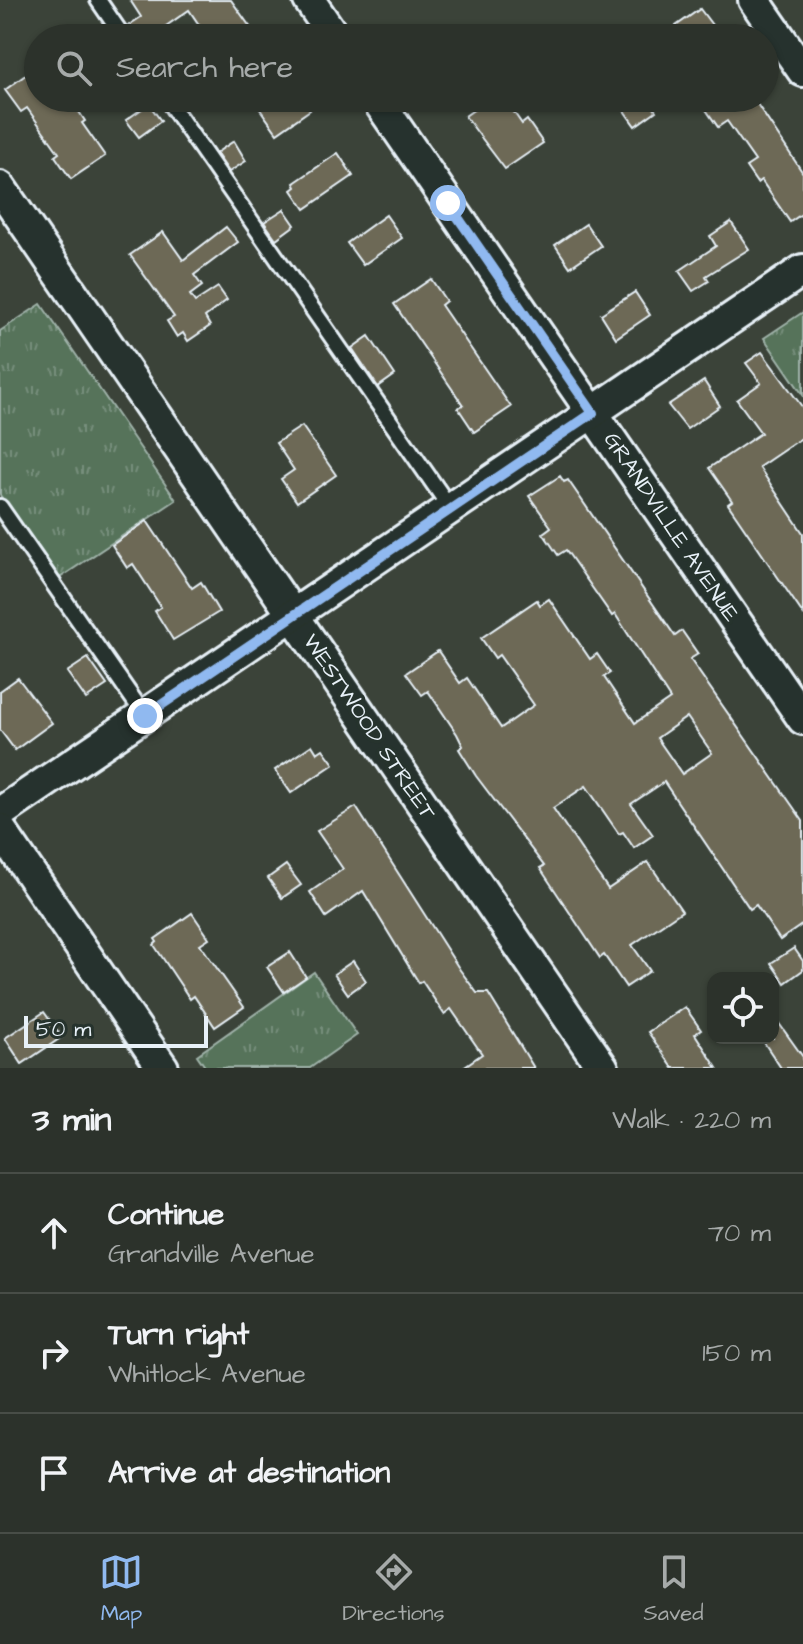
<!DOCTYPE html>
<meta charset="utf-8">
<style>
:root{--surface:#2c322b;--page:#343a33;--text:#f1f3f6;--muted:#a6aaa9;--line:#484d47;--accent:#90b9f0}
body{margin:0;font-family:"Architects Daughter",sans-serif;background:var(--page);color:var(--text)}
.controls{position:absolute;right:24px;bottom:24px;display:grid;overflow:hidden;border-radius:16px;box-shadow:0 2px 6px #0004}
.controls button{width:72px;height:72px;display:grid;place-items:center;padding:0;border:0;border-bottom:2px solid var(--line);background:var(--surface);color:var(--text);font:40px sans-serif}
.scale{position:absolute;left:24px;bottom:20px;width:184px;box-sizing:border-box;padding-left:8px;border:4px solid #e8f1f8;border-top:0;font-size:22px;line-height:28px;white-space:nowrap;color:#e8f1f8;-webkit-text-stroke:6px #26332d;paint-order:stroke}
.stop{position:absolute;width:24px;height:24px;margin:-18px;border:6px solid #90b9f0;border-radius:50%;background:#fff}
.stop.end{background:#90b9f0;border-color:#fff;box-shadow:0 2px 8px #0008}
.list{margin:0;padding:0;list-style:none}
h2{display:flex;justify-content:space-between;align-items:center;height:104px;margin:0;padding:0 32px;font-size:34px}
h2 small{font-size:26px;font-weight:400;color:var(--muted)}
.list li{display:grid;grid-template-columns:52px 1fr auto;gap:24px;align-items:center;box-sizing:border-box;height:120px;padding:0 32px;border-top:2px solid var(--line)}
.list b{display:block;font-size:30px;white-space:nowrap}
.list p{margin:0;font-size:26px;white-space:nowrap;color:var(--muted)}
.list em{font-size:26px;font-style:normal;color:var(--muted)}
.icon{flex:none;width:44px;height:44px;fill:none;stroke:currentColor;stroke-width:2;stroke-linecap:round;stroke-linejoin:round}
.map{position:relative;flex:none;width:803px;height:1068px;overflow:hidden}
.search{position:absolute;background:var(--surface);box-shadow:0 2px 6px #0004;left:24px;right:24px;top:24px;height:88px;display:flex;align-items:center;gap:20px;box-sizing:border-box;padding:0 28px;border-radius:44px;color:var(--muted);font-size:30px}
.sheet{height:464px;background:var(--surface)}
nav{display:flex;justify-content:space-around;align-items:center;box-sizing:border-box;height:112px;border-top:2px solid var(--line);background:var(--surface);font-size:22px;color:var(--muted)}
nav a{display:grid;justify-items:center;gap:4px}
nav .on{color:var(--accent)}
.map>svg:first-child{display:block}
.grass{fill:url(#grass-tufts);stroke:#9fb2a9;stroke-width:2}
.building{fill:#6d6956;stroke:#e8f1f8;stroke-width:2;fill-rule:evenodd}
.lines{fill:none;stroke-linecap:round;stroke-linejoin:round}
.lane-casing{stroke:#e8f1f8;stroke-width:20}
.street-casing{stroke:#e8f1f8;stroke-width:36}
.lane{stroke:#26332d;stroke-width:14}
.street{stroke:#26332d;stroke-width:30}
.route{stroke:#90b9f0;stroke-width:10}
.labels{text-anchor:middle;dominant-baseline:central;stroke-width:7;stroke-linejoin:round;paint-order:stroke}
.street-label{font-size:22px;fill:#e8f1f8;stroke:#26332d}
</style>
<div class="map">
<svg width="803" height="1068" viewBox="0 0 803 1068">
<defs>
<pattern id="grass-tufts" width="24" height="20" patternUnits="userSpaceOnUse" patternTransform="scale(2)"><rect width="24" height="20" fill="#56735a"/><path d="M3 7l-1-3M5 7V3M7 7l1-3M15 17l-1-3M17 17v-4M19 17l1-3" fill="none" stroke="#768e7b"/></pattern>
</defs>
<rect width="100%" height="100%" fill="#3b4339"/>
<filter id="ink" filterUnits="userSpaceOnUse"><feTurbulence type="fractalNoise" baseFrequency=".0125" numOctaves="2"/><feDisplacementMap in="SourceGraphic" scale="16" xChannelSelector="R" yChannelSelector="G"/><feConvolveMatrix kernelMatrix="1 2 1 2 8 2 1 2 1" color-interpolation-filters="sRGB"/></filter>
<g filter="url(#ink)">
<!-- grass -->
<g class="grass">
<path d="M 41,304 L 176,500 L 58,579 L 0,495 L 0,331 Z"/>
<path d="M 803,312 L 803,395 L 764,338 Z"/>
<path d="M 314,972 L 357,1035 L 310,1068 L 206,1068 L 197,1055 Z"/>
</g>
<!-- building -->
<g class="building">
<path d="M 130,0 L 231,0 L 258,38 L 208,38 L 189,10 L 149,38 L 138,38 L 129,25 L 141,17 Z"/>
<path d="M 700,9 L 712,25 L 705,30 L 711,38 L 659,38 Z"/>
<path d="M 38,66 L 38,98 L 70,98 L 85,121 L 82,123 L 105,156 L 71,179 L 55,156 L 59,153 L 27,108 L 21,112 L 5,90 Z"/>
<path d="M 252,98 L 301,98 L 310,110 L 277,133 Z"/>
<path d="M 491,98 L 504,98 L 522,124 L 527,120 L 543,143 L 505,169 L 465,116 Z"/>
<path d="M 615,98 L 647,98 L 656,111 L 635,126 Z"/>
<path d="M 698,98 L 753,98 L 803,173 L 803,213 L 790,222 L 761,180 L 757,183 L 746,167 L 755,161 L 727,121 L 718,127 Z"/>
<path d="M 149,104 L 161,121 L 139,137 L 126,120 Z"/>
<path d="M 234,141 L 246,161 L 229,172 L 216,153 Z"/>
<path d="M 338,153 L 353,176 L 305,209 L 292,190 L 296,187 L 294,183 Z"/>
<path d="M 284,209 L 295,225 L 276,239 L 264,222 Z"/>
<path d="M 386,215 L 402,238 L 363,265 L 347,243 Z"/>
<path d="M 731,222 L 749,249 L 706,276 L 709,281 L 693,291 L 679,271 L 716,246 L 710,236 Z"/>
<path d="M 586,224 L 601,246 L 570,267 L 555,245 Z"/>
<path d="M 226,227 L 238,242 L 194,275 L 202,286 L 190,295 L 195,302 L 218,287 L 227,300 L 205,317 L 210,326 L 188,341 L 183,333 L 177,337 L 167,321 L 174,317 L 130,255 L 163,232 L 183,260 Z"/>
<path d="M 431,279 L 446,301 L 441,305 L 511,407 L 474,432 L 458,408 L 463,405 L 394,304 Z"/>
<path d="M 635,292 L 650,315 L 616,338 L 601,314 Z"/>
<path d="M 369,336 L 395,375 L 378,387 L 352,348 Z"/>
<path d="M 762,352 L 803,408 L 803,437 L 759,467 L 803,533 L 803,614 L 728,504 L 732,501 L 709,468 L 761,433 L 737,400 L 761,383 L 746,363 Z"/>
<path d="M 704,381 L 720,406 L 687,429 L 668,405 Z"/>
<path d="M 302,426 L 336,475 L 297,502 L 281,479 L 294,470 L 276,443 Z"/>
<path d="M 560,476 L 564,482 L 568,480 L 675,636 L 682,631 L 698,654 L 690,659 L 803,821 L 803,924 L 780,940 L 756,905 L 750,909 L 664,782 L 631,804 L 653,835 L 634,848 L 623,832 L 619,834 L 586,786 L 553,808 L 608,889 L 648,862 L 682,911 L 632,945 L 650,971 L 626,987 L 604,955 L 600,958 L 540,868 L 544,866 L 476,776 L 459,749 L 463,746 L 457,734 L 428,691 L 422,695 L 406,673 L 438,651 L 460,683 L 467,678 L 501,728 L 534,705 L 499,655 L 495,658 L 481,638 L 537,600 L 540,605 L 549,599 L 590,659 L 597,654 L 610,673 L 604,677 L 635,723 L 670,699 L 615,614 L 612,616 L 566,550 L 558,555 L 543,533 L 551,527 L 529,496 ZM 687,717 L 712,753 L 682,774 L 657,738 Z"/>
<path d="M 147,521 L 192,588 L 201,582 L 219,612 L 173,640 L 155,611 L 161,607 L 133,564 L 127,568 L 112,545 Z"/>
<path d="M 88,658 L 107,685 L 86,699 L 67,672 Z"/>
<path d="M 18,678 L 52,723 L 15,750 L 0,730 L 0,691 Z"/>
<path d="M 312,745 L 317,753 L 323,749 L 334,764 L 291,793 L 275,770 Z"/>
<path d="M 356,807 L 460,970 L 477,993 L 488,993 L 534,1068 L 462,1068 L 482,1054 L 451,1009 L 444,1014 L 422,981 L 419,983 L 363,891 L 326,917 L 310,892 L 343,869 L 317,831 Z"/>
<path d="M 286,865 L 301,885 L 282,898 L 268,878 Z"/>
<path d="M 192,913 L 209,938 L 200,944 L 244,1007 L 215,1027 L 194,996 L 190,999 L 154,945 L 157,942 L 155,939 Z"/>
<path d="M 794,948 L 803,961 L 803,970 L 785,983 L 771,963 Z"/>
<path d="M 290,952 L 306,977 L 284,992 L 267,967 Z"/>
<path d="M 353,961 L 366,981 L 348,994 L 334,974 Z"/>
<path d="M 685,1007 L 701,1030 L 695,1034 L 717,1068 L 673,1068 L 648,1032 Z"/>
<path d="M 44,1012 L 62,1037 L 22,1064 L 5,1038 Z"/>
<path d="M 773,1015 L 803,1057 L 803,1068 L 781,1068 L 761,1038 L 773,1038 Z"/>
</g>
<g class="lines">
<!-- lane casing -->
<g class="lane-casing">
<g id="lane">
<path d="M 98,0 L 124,38"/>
<path d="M 166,98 L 451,509"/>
<path d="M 0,507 L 145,716"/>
</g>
</g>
<!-- street casing -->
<g class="street-casing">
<g id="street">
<path d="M 309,0 L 335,38"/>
<path d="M 754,0 L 803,71"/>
<path d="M 376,98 L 803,719"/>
<path d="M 0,187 L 603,1068"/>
<path d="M 0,813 L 803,270"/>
<path d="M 0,829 L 163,1068"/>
</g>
</g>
<!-- lane -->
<use href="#lane" class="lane"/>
<!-- street -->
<use href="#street" class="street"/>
</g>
</g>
<g class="lines" filter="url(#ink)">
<!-- route -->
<path class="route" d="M 145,716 L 593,413 L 448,203"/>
</g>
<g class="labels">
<!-- street labels -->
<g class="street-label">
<text transform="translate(671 527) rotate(56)">GRANDVILLE AVENUE</text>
<text transform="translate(369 727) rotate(56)">WESTWOOD STREET</text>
</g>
</g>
</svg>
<div class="controls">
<button><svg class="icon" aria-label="locate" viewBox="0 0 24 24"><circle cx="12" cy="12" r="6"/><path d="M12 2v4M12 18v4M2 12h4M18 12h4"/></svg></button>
</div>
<div class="scale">50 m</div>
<div class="stop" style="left:448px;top:203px"></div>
<div class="stop end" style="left:145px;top:716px"></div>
<div class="search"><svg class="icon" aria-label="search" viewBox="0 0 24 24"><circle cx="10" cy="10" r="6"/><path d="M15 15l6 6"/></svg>Search here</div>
</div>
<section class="sheet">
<h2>3 min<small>Walk · 220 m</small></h2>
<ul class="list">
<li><svg class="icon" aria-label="ahead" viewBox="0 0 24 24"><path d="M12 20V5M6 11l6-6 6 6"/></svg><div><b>Continue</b><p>Grandville Avenue</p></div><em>70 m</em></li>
<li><svg class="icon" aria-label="right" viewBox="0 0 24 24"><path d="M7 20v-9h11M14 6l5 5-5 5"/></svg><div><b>Turn right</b><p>Whitlock Avenue</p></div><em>150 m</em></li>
<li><svg class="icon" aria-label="arrive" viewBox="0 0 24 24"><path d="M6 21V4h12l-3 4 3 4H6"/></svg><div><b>Arrive at destination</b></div></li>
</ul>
</section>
<nav>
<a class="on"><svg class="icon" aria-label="map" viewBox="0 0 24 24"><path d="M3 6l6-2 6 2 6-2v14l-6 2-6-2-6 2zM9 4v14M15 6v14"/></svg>Map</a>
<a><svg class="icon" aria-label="directions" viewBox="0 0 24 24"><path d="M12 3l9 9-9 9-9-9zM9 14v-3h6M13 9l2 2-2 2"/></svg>Directions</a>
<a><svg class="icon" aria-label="saved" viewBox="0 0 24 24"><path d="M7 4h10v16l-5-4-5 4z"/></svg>Saved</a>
</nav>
